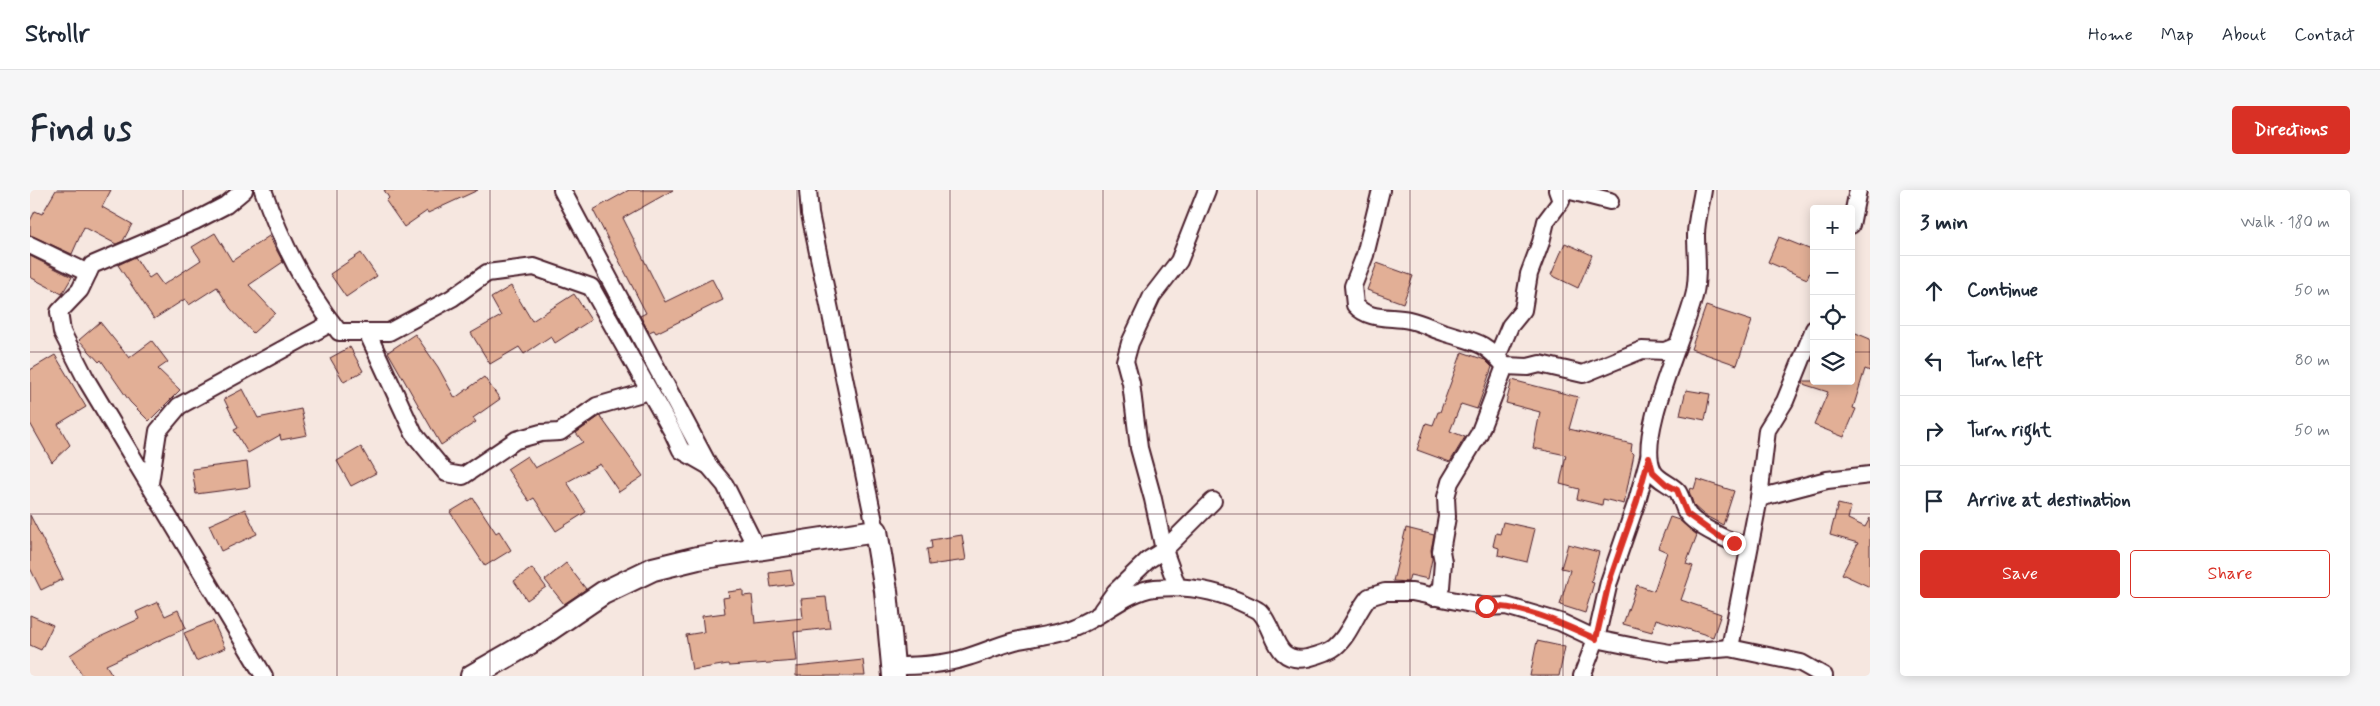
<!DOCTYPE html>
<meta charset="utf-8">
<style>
:root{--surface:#fff;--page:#f6f6f7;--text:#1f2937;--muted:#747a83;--line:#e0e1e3;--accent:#d93025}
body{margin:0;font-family:Mynerve,sans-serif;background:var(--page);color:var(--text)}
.controls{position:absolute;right:15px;top:15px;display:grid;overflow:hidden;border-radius:5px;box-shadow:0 2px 12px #0003}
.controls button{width:45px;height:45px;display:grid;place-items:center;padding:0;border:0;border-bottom:1px solid var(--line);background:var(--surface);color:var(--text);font:25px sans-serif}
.stop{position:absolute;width:15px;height:15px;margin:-11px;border:4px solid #d93025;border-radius:50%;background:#fff}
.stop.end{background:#d93025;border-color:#fff;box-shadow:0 1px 5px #0008}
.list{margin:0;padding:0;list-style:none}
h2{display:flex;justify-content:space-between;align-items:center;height:65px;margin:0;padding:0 20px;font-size:21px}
h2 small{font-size:16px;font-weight:400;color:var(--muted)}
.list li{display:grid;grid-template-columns:32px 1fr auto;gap:15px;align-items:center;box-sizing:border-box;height:70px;padding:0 20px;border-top:1px solid var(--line)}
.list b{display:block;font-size:19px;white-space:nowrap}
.list em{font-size:16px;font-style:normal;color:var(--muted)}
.actions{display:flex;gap:10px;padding:15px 20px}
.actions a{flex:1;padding:11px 0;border:1px solid var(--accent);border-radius:5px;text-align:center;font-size:18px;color:var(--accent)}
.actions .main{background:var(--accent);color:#fff}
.icon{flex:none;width:28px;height:28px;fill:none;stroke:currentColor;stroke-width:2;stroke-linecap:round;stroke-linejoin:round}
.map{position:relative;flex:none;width:1840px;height:486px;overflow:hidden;border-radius:5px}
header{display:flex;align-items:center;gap:30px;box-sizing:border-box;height:70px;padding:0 25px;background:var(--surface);border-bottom:1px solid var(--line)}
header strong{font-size:24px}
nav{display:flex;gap:28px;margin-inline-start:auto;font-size:18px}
.intro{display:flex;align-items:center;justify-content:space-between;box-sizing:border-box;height:120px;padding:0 30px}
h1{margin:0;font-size:35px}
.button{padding:12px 22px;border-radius:5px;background:var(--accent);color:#fff;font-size:18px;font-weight:700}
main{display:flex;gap:30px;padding:0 30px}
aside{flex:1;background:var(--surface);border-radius:5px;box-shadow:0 2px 12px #0003}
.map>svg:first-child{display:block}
.building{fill:#e2af96;stroke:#4a1f2b}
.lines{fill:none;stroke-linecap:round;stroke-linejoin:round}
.street-casing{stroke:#4a1f2b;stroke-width:20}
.secondary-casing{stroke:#4a1f2b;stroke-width:26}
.street{stroke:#fff;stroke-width:16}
.secondary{stroke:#fff;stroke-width:22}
.route{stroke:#d93025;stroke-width:6}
.grid{fill:none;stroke:#4a1f2b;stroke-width:1;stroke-opacity:0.55}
</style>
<header>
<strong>Strollr</strong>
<nav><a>Home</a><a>Map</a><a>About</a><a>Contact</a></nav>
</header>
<div class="intro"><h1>Find us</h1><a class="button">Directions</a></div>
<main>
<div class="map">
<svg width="1840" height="486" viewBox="0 0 1840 486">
<rect width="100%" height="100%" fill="#f6e7e0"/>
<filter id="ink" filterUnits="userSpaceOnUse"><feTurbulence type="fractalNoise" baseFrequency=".02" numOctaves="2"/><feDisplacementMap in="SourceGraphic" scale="10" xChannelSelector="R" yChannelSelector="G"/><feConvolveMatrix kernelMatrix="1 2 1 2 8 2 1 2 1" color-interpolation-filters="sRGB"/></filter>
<g filter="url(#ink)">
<!-- building -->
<g class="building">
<path d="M 26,0 L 81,0 L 72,17 L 102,34 L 93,51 L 86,54 L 54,37 L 42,64 L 0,45 L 0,31 L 5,21 L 12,24 Z"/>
<path d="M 354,0 L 448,0 L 398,23 L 397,21 L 374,37 L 356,11 L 359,8 Z"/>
<path d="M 599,0 L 643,0 L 593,28 L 635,112 L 682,89 L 693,110 L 626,143 L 624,140 L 619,142 L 610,126 L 616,123 L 563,20 Z"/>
<path d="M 185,43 L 202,71 L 239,46 L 253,72 L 219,95 L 245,123 L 223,143 L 200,118 L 187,97 L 159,115 L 155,109 L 124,129 L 88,75 L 105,67 L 119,88 L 125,84 L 133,95 L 171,70 L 162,57 Z"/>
<path d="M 1749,47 L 1784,61 L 1784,73 L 1777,89 L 1738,72 Z"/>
<path d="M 1535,53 L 1562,65 L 1548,98 L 1521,85 Z"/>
<path d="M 331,63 L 347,86 L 316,107 L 300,84 Z"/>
<path d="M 0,66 L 42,87 L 32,104 L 0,87 Z"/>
<path d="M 1347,73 L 1383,86 L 1373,113 L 1337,100 Z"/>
<path d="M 481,96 L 502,131 L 544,104 L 561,130 L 525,153 L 521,146 L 494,164 L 489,157 L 460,174 L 441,143 L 471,126 L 461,108 Z"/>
<path d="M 1676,116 L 1722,131 L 1707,175 L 1661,159 Z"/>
<path d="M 70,132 L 99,168 L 122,151 L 138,172 L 128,179 L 150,200 L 119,231 L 100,212 L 71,170 L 69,172 L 49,150 Z"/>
<path d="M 1821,141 L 1840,149 L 1840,181 L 1835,179 L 1823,218 L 1826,219 L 1814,247 L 1784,235 L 1798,202 L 1773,194 L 1774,191 L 1821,191 Z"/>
<path d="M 385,144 L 408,177 L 425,208 L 454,187 L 470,209 L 443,228 L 446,232 L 411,255 L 358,162 Z"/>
<path d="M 320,157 L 333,181 L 314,192 L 300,168 Z"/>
<path d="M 1432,162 L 1455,170 L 1462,177 L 1447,219 L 1431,214 L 1420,241 L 1435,247 L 1420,272 L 1387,260 L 1396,233 L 1403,235 L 1408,222 L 1410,222 Z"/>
<path d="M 25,165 L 56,217 L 28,234 L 40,255 L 22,272 L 0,233 L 0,180 Z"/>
<path d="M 1482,190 L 1548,207 L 1539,239 L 1602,254 L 1601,261 L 1604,264 L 1594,314 L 1573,309 L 1572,315 L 1547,309 L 1549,299 L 1530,294 L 1536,265 L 1503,258 L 1510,222 L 1476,213 Z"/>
<path d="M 213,199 L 228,228 L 271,219 L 277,245 L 251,250 L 250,245 L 218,263 L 204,240 L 208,238 L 194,209 Z"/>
<path d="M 1656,200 L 1680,204 L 1675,230 L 1650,225 Z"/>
<path d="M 570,226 L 613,286 L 589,302 L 570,274 L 537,292 L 556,322 L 526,341 L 504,308 L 499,311 L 477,279 L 497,266 L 505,278 L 553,252 L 546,243 Z"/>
<path d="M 331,257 L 346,283 L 321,296 L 307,271 Z"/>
<path d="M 217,272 L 220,297 L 166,304 L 162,279 Z"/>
<path d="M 1667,289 L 1704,301 L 1693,335 L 1674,325 L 1664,316 L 1659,301 L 1660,298 L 1664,299 Z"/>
<path d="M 443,308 L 466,343 L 469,341 L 481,360 L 455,376 L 420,322 Z"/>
<path d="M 1808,314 L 1821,317 L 1818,329 L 1835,337 L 1840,328 L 1840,397 L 1812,384 L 1828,353 L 1800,345 Z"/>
<path d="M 215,319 L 227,344 L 191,361 L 179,335 Z"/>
<path d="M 0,325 L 33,389 L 11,400 L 0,378 Z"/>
<path d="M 1640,327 L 1649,330 L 1667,345 L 1656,374 L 1663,376 L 1651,410 L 1691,424 L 1683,447 L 1626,429 L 1622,442 L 1593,434 L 1607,395 L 1624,401 L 1637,362 L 1628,358 Z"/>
<path d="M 1473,332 L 1505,339 L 1497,372 L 1468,365 L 1469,358 L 1463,356 L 1466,343 L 1470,344 Z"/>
<path d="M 1376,338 L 1404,345 L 1401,360 L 1402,369 L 1398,389 L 1380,385 L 1378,392 L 1363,391 Z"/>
<path d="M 932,345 L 936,370 L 899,375 L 897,359 L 902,358 L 901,350 Z"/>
<path d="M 1538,354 L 1569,362 L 1561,392 L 1564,393 L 1555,423 L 1530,415 L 1540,380 L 1531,378 Z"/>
<path d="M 536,373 L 556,399 L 534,414 L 515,390 Z"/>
<path d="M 502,378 L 516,397 L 497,410 L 484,391 Z"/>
<path d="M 761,380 L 763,394 L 741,397 L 739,383 Z"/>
<path d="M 713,400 L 713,406 L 722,405 L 725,433 L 773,428 L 771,409 L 796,407 L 800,438 L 764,442 L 767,471 L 699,476 L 698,474 L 662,480 L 656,445 L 674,442 L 672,426 L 695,423 L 693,408 L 699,407 L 698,402 Z"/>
<path d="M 128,412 L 135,426 L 148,420 L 156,438 L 76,475 L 83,486 L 53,486 L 40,465 L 61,451 L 109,429 L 106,422 Z"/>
<path d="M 0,425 L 23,435 L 11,460 L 0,455 Z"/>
<path d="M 183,431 L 195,458 L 166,471 L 154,443 Z"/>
<path d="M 1507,451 L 1535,457 L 1529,486 L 1500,486 Z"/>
<path d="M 833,470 L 835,486 L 766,486 L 766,477 Z"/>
</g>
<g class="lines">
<!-- street casing -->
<g class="street-casing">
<g id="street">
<path d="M 214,0 L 196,15 L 165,31 L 62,75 L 50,100 L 29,122 L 32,142 L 57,191 L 234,486"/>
<path d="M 233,0 C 251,51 276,101 309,142 L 359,142 L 422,108 L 457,83 L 504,77 L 561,97 L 642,241 L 651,260 L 679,276 L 695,295 L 727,359"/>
<path d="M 532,0 L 679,276"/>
<path d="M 778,0 L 780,24 L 846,341"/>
<path d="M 1351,0 L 1335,65 L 1323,96 L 1325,115 C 1339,131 1361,126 1379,130 C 1393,133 1403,139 1416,143 C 1447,153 1452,150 1475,176 L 1498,177 L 1510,174 L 1553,184 L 1612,160 L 1635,161 L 1647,156"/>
<path d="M 1537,0 L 1580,11"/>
<path d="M 1673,0 C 1671,14 1666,30 1666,45 C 1666,66 1669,80 1665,102 C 1657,142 1605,245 1623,281 C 1628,291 1642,294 1648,302 C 1652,309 1653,317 1657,323 C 1665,336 1704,354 1719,357"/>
<path d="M 1821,35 L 1828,0"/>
<path d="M 0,55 L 58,83"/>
<path d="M 337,142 L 384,244 L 416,283 L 433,286 L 486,250 L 511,243 L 530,242 L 567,216 L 619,201"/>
<path d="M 1467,167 L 1480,136 L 1493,120 L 1499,84 L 1511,52 L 1516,31 L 1531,11 L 1527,0"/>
<path d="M 120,293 L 128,241 L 149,216 L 301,133"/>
<path d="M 1729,308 L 1797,290 L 1840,285"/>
<path d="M 1147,396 L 1134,360 L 1123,309 L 1109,258 L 1101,193 L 1095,171 L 1100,153 L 1122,106 L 1149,71 L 1177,0"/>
<path d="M 1403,407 L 1411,397 L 1413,372 L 1411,361 L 1417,327 L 1416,307 L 1420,292 L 1449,244 L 1475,176"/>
<path d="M 1072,420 L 1085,402 L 1118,370 L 1134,360 L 1183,311"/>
<path d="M 1700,458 L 1729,308 L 1737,240 L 1755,211 L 1784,139"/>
<path d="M 863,476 C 888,476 914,475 938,467 C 954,462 969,455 985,451 C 1006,446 1028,445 1047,436 C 1073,426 1097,401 1125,398 C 1157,395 1189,401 1217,415 C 1221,417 1227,419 1230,422 C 1247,440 1243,474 1277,468 C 1285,466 1298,463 1305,457 C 1320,445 1326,422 1339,407 L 1355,402 L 1382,402 L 1456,417 L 1476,416 L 1530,432 L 1566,449 L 1605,457 L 1640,463 L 1700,458 L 1771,473 L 1794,486"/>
<path d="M 1552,486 L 1566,449 L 1579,392 L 1607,311 L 1619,267"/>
</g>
</g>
<!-- secondary casing -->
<g class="secondary-casing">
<path id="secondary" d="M 442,486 L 501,452 L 573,403 L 623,379 L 668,368 L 846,341 L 856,401 L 864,486"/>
</g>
<!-- street -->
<use href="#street" class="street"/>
<!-- secondary -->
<use href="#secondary" class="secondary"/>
</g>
</g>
<g class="lines" filter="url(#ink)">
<!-- route -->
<path class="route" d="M 1456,416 C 1496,416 1530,433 1566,449 L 1579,392 L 1607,311 L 1619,267 L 1623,282 L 1636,294 L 1647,300 L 1657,324 L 1686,345 L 1704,353"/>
</g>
<!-- grid -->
<path class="grid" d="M 153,0 L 153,486M 307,0 L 307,486M 460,0 L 460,486M 613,0 L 613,486M 767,0 L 767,486M 920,0 L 920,486M 1073,0 L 1073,486M 1227,0 L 1227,486M 1380,0 L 1380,486M 1533,0 L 1533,486M 1687,0 L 1687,486M 0,162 L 1784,162M 1821,162 L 1840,162M 0,324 L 1840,324"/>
</svg>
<div class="controls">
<button>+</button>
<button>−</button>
<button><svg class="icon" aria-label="locate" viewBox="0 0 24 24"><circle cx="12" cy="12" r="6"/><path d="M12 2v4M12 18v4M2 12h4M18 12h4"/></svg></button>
<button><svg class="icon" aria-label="layers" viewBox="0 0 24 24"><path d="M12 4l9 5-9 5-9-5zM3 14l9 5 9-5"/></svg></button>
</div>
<div class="stop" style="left:1456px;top:416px"></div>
<div class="stop end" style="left:1704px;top:353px"></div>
</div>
<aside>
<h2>3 min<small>Walk · 180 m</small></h2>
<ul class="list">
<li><svg class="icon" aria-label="ahead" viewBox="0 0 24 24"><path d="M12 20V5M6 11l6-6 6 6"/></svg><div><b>Continue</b></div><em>50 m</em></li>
<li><svg class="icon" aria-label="left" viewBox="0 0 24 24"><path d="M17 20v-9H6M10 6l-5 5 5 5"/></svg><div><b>Turn left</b></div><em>80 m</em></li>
<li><svg class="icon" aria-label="right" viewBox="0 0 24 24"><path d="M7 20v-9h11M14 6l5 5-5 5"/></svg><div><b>Turn right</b></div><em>50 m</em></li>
<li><svg class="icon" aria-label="arrive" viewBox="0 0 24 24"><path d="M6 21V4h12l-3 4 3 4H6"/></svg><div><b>Arrive at destination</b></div></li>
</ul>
<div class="actions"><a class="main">Save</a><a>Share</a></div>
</aside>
</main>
